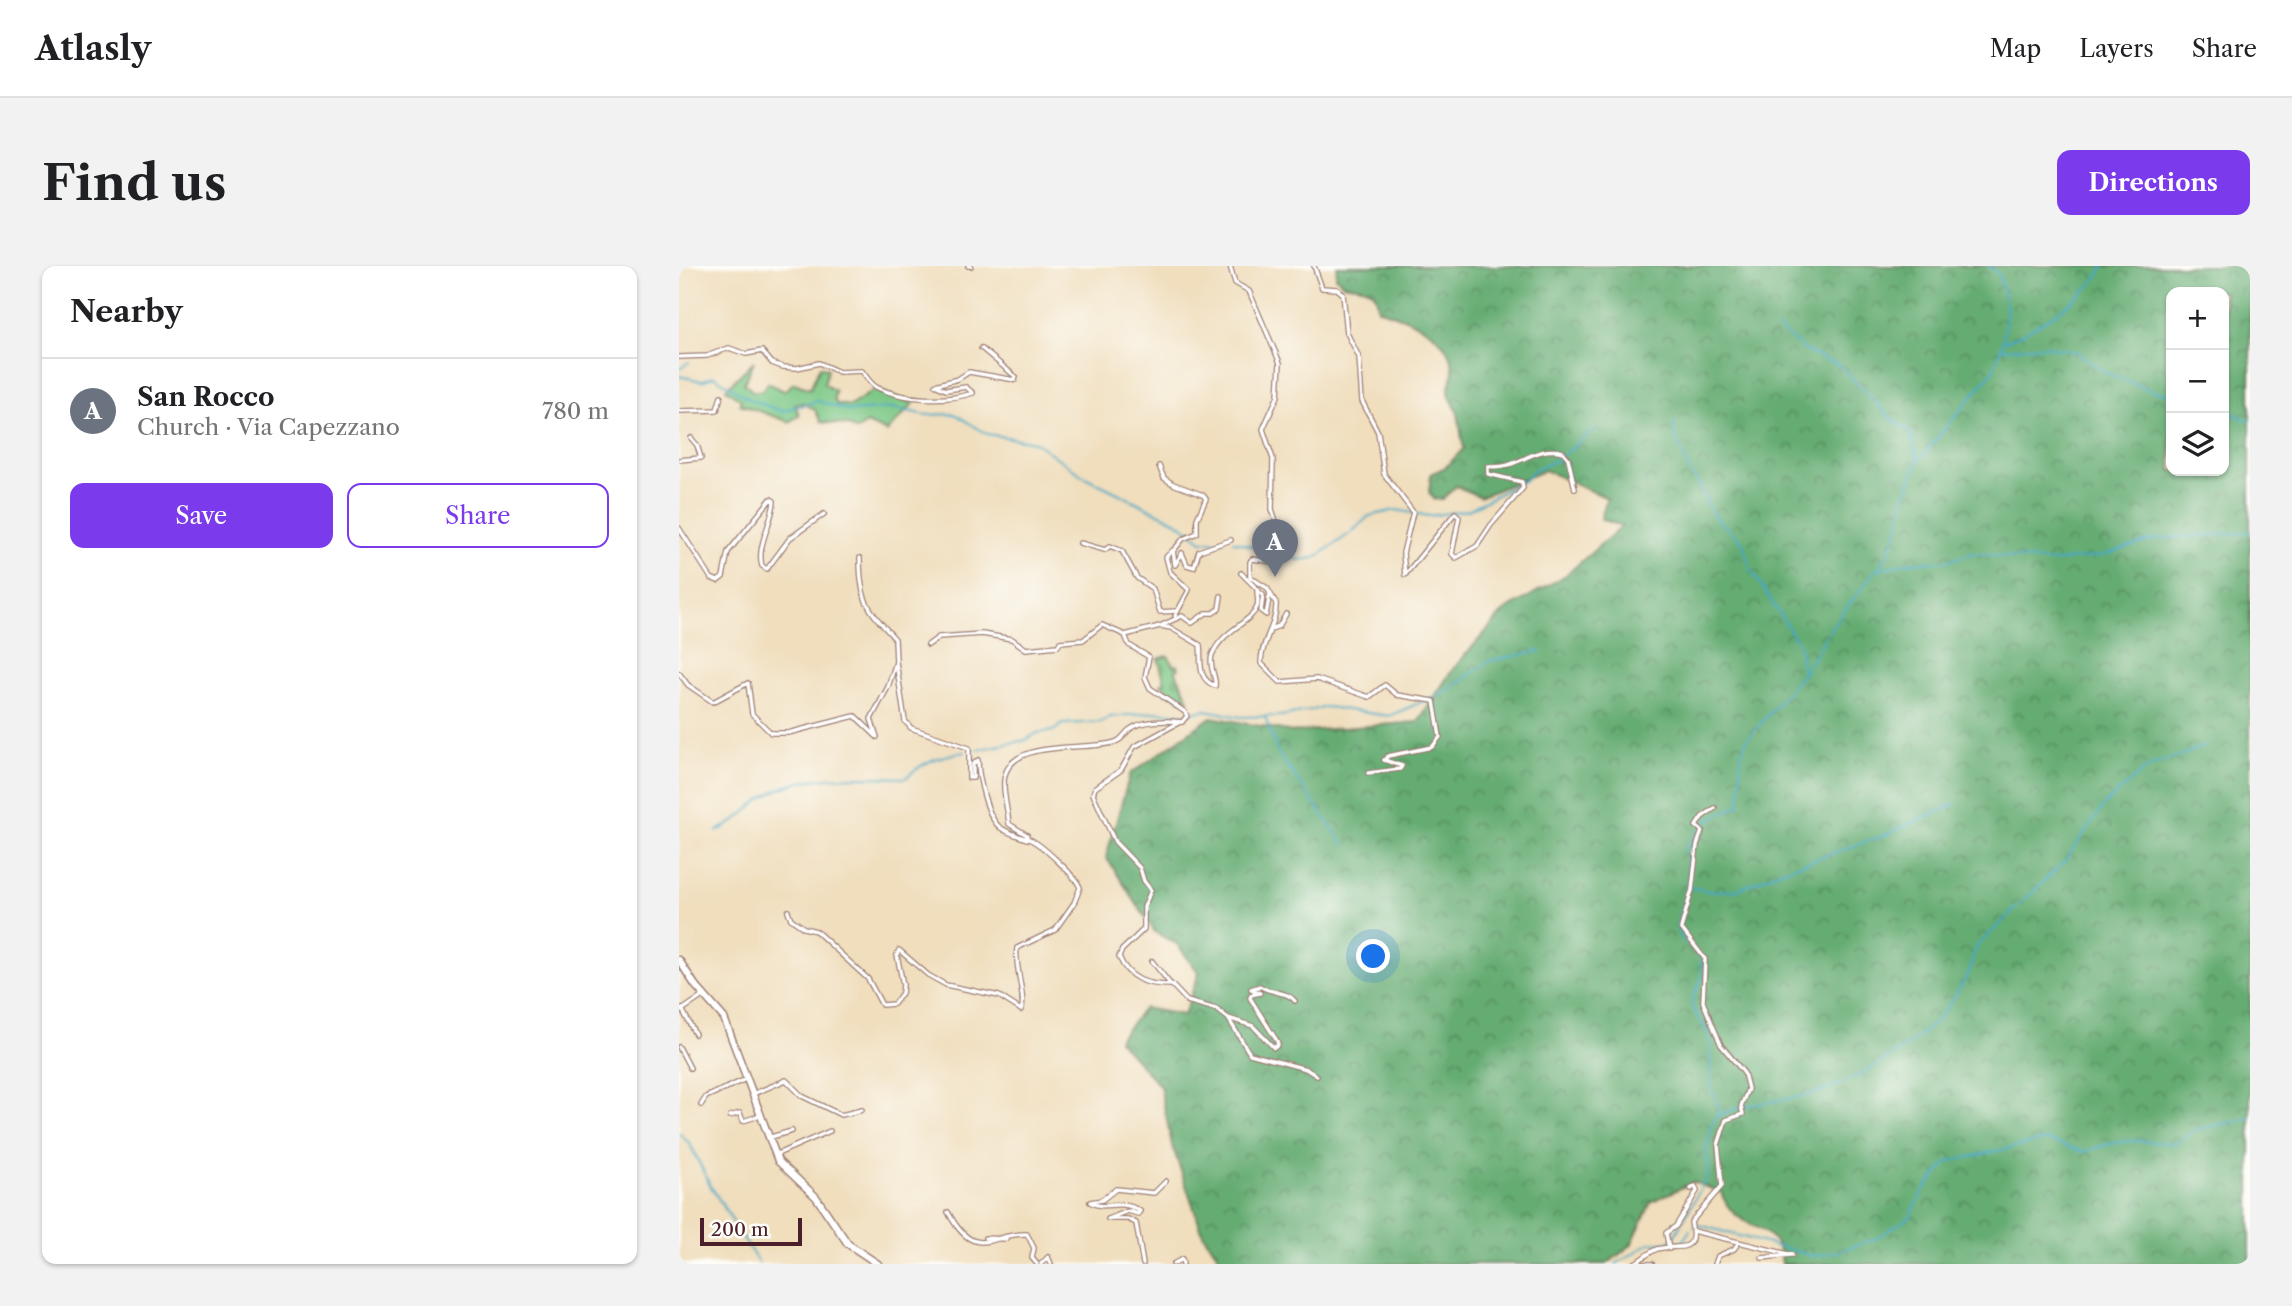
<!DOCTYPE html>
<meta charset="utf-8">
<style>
:root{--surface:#fff;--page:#f2f2f2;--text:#202124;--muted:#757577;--line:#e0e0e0;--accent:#7c3aed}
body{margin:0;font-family:"Libre Caslon Text",serif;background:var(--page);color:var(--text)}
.controls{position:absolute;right:21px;top:21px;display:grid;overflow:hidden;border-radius:14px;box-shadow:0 2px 5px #0004}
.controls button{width:63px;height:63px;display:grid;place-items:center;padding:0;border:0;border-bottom:2px solid var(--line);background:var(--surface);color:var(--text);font:35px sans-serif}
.scale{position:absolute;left:21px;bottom:18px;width:102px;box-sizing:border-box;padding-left:7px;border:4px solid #4a1f2b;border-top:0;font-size:19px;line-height:24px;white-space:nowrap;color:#4a1f2b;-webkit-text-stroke:5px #fdfcf7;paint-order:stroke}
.you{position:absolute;left:695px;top:691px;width:24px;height:24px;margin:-18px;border:5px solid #fff;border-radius:50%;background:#1a73e8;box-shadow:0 0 0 10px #1a73e833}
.badge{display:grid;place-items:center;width:46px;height:46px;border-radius:50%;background:var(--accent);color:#fff;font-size:23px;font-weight:700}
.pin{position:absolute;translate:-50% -58px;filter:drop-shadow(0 2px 4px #0008)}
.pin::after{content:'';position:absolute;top:37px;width:24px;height:21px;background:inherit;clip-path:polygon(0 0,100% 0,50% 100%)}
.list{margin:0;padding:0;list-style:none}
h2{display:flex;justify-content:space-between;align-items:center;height:91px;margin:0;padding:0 28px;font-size:30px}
h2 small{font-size:23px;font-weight:400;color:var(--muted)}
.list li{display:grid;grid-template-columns:46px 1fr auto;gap:21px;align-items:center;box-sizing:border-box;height:105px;padding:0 28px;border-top:2px solid var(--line)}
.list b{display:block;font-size:26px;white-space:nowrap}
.list p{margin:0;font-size:23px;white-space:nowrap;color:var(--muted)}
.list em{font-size:23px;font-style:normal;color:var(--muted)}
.actions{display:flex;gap:14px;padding:21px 28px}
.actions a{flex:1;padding:16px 0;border:2px solid var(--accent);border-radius:14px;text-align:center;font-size:24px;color:var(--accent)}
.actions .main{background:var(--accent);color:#fff}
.icon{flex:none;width:38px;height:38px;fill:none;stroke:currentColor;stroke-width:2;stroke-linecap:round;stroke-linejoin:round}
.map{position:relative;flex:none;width:1571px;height:998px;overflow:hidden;border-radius:14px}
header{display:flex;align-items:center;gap:42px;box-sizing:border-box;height:98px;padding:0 35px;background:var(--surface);border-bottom:2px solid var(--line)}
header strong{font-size:33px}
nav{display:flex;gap:38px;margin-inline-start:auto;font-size:24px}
.intro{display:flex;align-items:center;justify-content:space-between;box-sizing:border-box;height:168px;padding:0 42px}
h1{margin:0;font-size:49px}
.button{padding:18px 32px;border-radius:14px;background:var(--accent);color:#fff;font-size:24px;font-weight:700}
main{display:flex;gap:42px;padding:0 42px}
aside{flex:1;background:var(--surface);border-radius:14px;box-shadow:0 2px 5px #0004}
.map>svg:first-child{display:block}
.grass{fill:#7cc785;stroke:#637358;stroke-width:2}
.forest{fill:url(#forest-crowns);stroke:#58664e;stroke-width:2;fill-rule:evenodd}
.cemetery{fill:url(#cemetery-stones);stroke:#637358;stroke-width:2}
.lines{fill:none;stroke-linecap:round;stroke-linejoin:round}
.stream{stroke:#44a8c4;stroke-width:2}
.street-casing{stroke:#9d7e74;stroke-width:6}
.secondary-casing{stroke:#9d7e74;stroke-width:9}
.street{stroke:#fff;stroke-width:3.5}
.secondary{stroke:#fff;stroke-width:6}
</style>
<header>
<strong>Atlasly</strong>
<nav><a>Map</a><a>Layers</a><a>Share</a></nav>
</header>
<div class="intro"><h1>Find us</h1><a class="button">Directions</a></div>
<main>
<aside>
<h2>Nearby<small></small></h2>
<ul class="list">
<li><span class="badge" style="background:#6b7280">A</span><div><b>San Rocco</b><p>Church · Via Capezzano</p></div><em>780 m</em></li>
</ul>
<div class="actions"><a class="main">Save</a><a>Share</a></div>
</aside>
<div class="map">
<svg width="1571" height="998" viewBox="0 0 1571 998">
<defs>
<pattern id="forest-crowns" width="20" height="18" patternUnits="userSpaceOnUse" patternTransform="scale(1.75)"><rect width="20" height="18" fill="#65ac72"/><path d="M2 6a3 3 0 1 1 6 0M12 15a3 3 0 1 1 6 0" fill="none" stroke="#558b5e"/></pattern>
<pattern id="cemetery-stones" width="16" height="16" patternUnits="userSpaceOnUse" patternTransform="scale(1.75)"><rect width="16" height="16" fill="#7cc785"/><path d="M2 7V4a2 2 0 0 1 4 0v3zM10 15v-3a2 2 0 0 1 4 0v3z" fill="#6daa73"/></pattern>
</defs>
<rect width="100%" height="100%" fill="#fdfcf7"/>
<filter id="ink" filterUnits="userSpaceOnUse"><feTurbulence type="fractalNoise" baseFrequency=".0143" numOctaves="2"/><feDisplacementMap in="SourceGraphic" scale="14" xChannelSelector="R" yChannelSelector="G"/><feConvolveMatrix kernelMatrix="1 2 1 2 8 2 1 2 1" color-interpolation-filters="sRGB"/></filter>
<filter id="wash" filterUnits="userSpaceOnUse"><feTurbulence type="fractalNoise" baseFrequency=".00686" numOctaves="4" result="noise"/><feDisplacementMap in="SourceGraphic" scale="28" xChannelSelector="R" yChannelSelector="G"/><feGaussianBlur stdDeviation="1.57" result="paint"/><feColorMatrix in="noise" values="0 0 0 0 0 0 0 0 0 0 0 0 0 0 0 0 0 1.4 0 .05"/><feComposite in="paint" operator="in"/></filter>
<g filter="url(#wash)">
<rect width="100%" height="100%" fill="#f0debd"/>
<!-- grass -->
<path class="grass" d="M 75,95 L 65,117 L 74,126 L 84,124 L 89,117 L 105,125 L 115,117 L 131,123 L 141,100 L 149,103 L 145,118 L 156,125 L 155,134 L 158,138 L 171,140 L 195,124 L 235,137 L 208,166 L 188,157 L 177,164 L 169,159 L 142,156 L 136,144 L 125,137 L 116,138 L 120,149 L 110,156 L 61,138 L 62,134 L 47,123 Z"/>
<!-- forest -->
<path class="forest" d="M 658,0 L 1571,0 L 1571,998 L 1103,998 C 1099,951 1057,970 1042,926 L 1014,916 L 972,936 L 952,979 L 928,998 L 545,998 L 524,968 L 493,879 L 481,820 L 439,774 L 465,742 L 505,749 L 520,707 L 498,678 L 476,666 L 427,591 L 451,508 L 532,451 L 614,466 L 739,456 L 773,404 L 825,345 L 887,309 L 943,260 L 922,253 L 928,232 L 866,204 L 801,231 L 777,220 L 764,233 L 755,233 L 750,226 L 752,208 L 767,201 L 785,182 C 781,169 782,157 778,145 C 776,139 770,132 770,125 C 769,118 774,111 774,104 C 771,66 729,53 699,43 C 699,17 681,22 664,18 L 657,11 ZM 1492,26 L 1545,26 L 1545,205 L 1492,205 Z"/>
<!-- cemetery -->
<path class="cemetery" d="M 489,390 L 495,400 L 498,399 L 500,403 L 496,404 L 510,434 L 500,433 L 482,418 L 486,416 L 479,393 Z"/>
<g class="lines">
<!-- stream -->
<g class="stream">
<path d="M 1099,62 L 1127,85 L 1160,99 L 1215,155 L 1231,165 L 1239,194"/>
<path d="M 1325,76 C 1355,64 1411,29 1425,0"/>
<path d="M 1323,83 L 1367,80 L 1398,86 L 1427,107 L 1474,125 L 1492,128"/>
<path d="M 0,103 L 10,96"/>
<path d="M 0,110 L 23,115 L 35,110 L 70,133 L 102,145 L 139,135 L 170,145 L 214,142 L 247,149 L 276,148 L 308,168 L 356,176 L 404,210 L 500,257 L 523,275 L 544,275"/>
<path d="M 1545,144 L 1571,155"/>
<path d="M 995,156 L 996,169 L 1010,204 L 1020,218 L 1034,249 L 1063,275 L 1072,304 L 1120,378 L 1124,407"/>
<path d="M 554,275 L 621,294 L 636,292 L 673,266 L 690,250 L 717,244 L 750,250 L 789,244 L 846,214 L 855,204 L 878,194 L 915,164"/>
<path d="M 1200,303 L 1227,297 L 1268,295 L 1295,287 L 1373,296 L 1422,290 L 1476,273 L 1571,266"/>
<path d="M 510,447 L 527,444 L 561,451 L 602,450 L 648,441 L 710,450 L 768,425 L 810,395 L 861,385"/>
<path d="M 586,451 L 599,487 L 666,580"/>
<path d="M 298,484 L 347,474 L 358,467 L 374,465 L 384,458 L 423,456 L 431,451 L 478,446 L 504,448"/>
<path d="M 38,565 C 56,558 66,545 82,533 C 123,505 179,511 227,512 C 244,495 263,489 286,486"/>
<path d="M 1009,621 L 1029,625 L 1058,624 L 1099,606 L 1201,571 L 1276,538"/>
<path d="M 1017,683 C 985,665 1003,652 1008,627 C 1011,611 1008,597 1007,581 L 1032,552 L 1061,539 L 1062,488 L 1067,475 L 1124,408 L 1155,358 L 1209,288 L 1219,263 L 1225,231 L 1239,195 L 1314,105 L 1324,76 L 1328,43 L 1320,8 L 1309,0"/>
<path d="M 1036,852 C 1054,839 1101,835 1124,830 C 1165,823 1246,775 1269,740 C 1273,735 1286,714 1289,708 C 1293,700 1292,692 1299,679 L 1385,596 L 1426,538 L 1469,501 L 1527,480"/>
<path d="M 0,867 L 11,878 L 31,919 L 80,998"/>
<path d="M 1015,961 L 1020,959 L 1134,990 L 1158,986 L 1196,973 L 1231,951 L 1244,925 L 1268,896 L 1367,874 L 1406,886 C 1440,872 1460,874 1496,878 L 1516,864 L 1571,852"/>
<path d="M 992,976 L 1026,915 L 1030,900 L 1027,887 L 1032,861 L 1040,845 C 1039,834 1032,825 1031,814 C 1030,803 1033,792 1032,782 C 1031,765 1018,752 1012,738 L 1023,711 L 1022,691"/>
<path d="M 937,998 L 971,977 L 1004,975 L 1011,964"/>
</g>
</g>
</g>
<g filter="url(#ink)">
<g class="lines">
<!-- street casing -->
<g class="street-casing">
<g id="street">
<path d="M 289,0 L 292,0"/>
<path d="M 551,0 L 556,17 L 570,25 L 601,97 L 599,130 L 584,163 L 594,193 L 593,243 L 607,286 L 596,296 L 573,293 L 571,296 L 571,311 L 588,322 L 597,337 C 598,359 582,375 582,397 L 601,416 L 638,413 L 690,431 L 706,419 L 718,429 L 755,435 L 761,471 L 753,481 L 709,490 L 705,494 L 723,500 L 721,503 L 689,507"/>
<path d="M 635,0 L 643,22 L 658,23 L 664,28 L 668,67 L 680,91 L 683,135 L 699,166 L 705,208 L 734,246 L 724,287 L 726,309 L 776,247 L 780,251 L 773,288 L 777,292 L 798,280 L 812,259 L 844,222 L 843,216 L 809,208 L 809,200 C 837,206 854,178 884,186 L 889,192 L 896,223"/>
<path d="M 0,91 L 28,90 L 50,82 L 67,88 L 83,85 L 93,97 L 104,101 L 118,102 L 140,97 L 160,106 L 183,105 C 188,111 192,119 199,122 C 224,134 267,136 294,127 L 287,121 L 267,124 L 256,119 L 279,113 L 290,106 L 336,114 L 337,111 L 302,82"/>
<path d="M 0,145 L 38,144 L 42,130"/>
<path d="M 0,194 L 22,192 L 18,179 L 12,172"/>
<path d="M 480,200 L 485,212 L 494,218 L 524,229 L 527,233 L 518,253 L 518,267 L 504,273 L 495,284"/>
<path d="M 0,262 L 32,312 L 39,315 L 44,311 L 49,286 L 92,233 L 95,235 C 94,255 77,280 83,300 L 88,303 L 111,272 L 145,248"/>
<path d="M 401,277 L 426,284 L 431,280 L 443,285 L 458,312 L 474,323 L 481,346 L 497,345"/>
<path d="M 181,292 C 181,335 188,342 216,373 L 217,396"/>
<path d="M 562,307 L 580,325"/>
<path d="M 496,350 L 510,324 L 491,306 L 487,291 L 494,284 L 496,299 L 503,287 L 508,299 L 515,301 L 520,285 L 552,274"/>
<path d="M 481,360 L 492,362 L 521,379 C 523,395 517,412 536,420 C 538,411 529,401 533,389 C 544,363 572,357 578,341 C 580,336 578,329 578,325 L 584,329 L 582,345 L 587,349 L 591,327"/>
<path d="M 592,363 L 600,360 L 607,348"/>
<path d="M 249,379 L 260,371 L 303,368 L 333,373 L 347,383 L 379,380 L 381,376 L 404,374 L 423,359 L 446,369"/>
<path d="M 0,407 L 9,419 L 34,436 L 69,417 L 73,448 L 92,467 L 109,467 L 176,450 L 198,471 L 192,453 L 209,421 L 217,396 L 226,455 L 232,462 L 290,482 L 290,512 L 294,512 L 294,498 L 299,494 C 299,510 308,553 322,562 C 329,567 340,570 348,573 L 348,569 L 330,558 C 329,545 324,529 325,515 C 328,472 404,485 433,477 C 442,475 444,470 450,464 C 462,454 488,454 503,456"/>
<path d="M 503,456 L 508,450 L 506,446 L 471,422 L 466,411 L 470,391 L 450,379 L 446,369 L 481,360 L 503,350 L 513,357 L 527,347 L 534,347 L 540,343 L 542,330"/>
<path d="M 109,645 L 112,653 L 125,662 L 137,665 L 189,713 L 203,739 L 215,738 L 223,727 L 224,719 L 218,689 L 220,684 L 249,709 L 267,719 L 320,730 L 342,744 C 348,734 335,700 338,682 L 376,664 L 395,637 L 401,622 C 399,612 361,577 350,573"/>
<path d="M 473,695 L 492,719 C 468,719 450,714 440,691 L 443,684 L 465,663 L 465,641 L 472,624 L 465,615 L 461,602 L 436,576 L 414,528 L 416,522 L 442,504 L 455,481 L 501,456"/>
<path d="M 492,718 L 508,735 L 537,743 L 549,752 L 574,760 L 595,782 L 599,779 L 598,775 L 571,732 L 572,729 L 581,727 L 572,723 L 581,720 C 591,728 607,724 616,735"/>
<path d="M 3,743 L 16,768"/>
<path d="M 0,746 L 24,730"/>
<path d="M 549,752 L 571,788 L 627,803 L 638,810"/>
<path d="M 0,781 L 11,802"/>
<path d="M 74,828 L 107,814 L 123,830 L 162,849 L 183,844"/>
<path d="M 22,839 L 27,831 L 67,813"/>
<path d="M 51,850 L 61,847 L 64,855 L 80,850"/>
<path d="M 92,871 L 113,865"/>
<path d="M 96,889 L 151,865"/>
<path d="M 269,946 C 297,998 313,966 348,968 L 355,982 L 353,992 L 358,998"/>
<path d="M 1014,965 L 1113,989"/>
<path d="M 306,972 L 327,973"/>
<path d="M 990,983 L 987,967 L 997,960 L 1018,925 L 1016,920 L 1012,923"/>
<path d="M 1083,992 L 1111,989"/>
<path d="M 362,998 L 369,991 L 372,998"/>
<path d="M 464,998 L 457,957 L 449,953 L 429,953 L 449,945 L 459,948 L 461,945 C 439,931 426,946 411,936 L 423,934 L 437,923 L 475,927 L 487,915"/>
<path d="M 494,998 L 503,993 L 504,998"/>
<path d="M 954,998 C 962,994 970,986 978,983 C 999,977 1019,991 1012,956 L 1043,920 L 1039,879 L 1047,854 L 1064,848 L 1062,840 L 1069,823 L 1065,807 L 1042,779 L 1024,736 L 1026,693 L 1002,662 L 1013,624 L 1018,579 L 1023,565 L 1017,560 L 1023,551 L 1036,542"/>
<path d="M 961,998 L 973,998"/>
<path d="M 1036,998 L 1039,990 L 1055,983 L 1060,976"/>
</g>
</g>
<!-- secondary casing -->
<g class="secondary-casing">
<path id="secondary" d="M 0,694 L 16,719 L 45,752 L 99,895 L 137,931 L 169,978 L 199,998"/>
</g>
<!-- street -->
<use href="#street" class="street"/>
<!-- secondary -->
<use href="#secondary" class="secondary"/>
</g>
</g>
</svg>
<div class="controls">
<button>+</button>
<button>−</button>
<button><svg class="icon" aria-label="layers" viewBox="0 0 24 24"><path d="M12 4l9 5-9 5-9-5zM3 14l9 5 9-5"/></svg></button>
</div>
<div class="scale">200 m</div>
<div class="you"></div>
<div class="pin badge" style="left:596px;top:311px;background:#6b7280">A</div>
</div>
</main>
